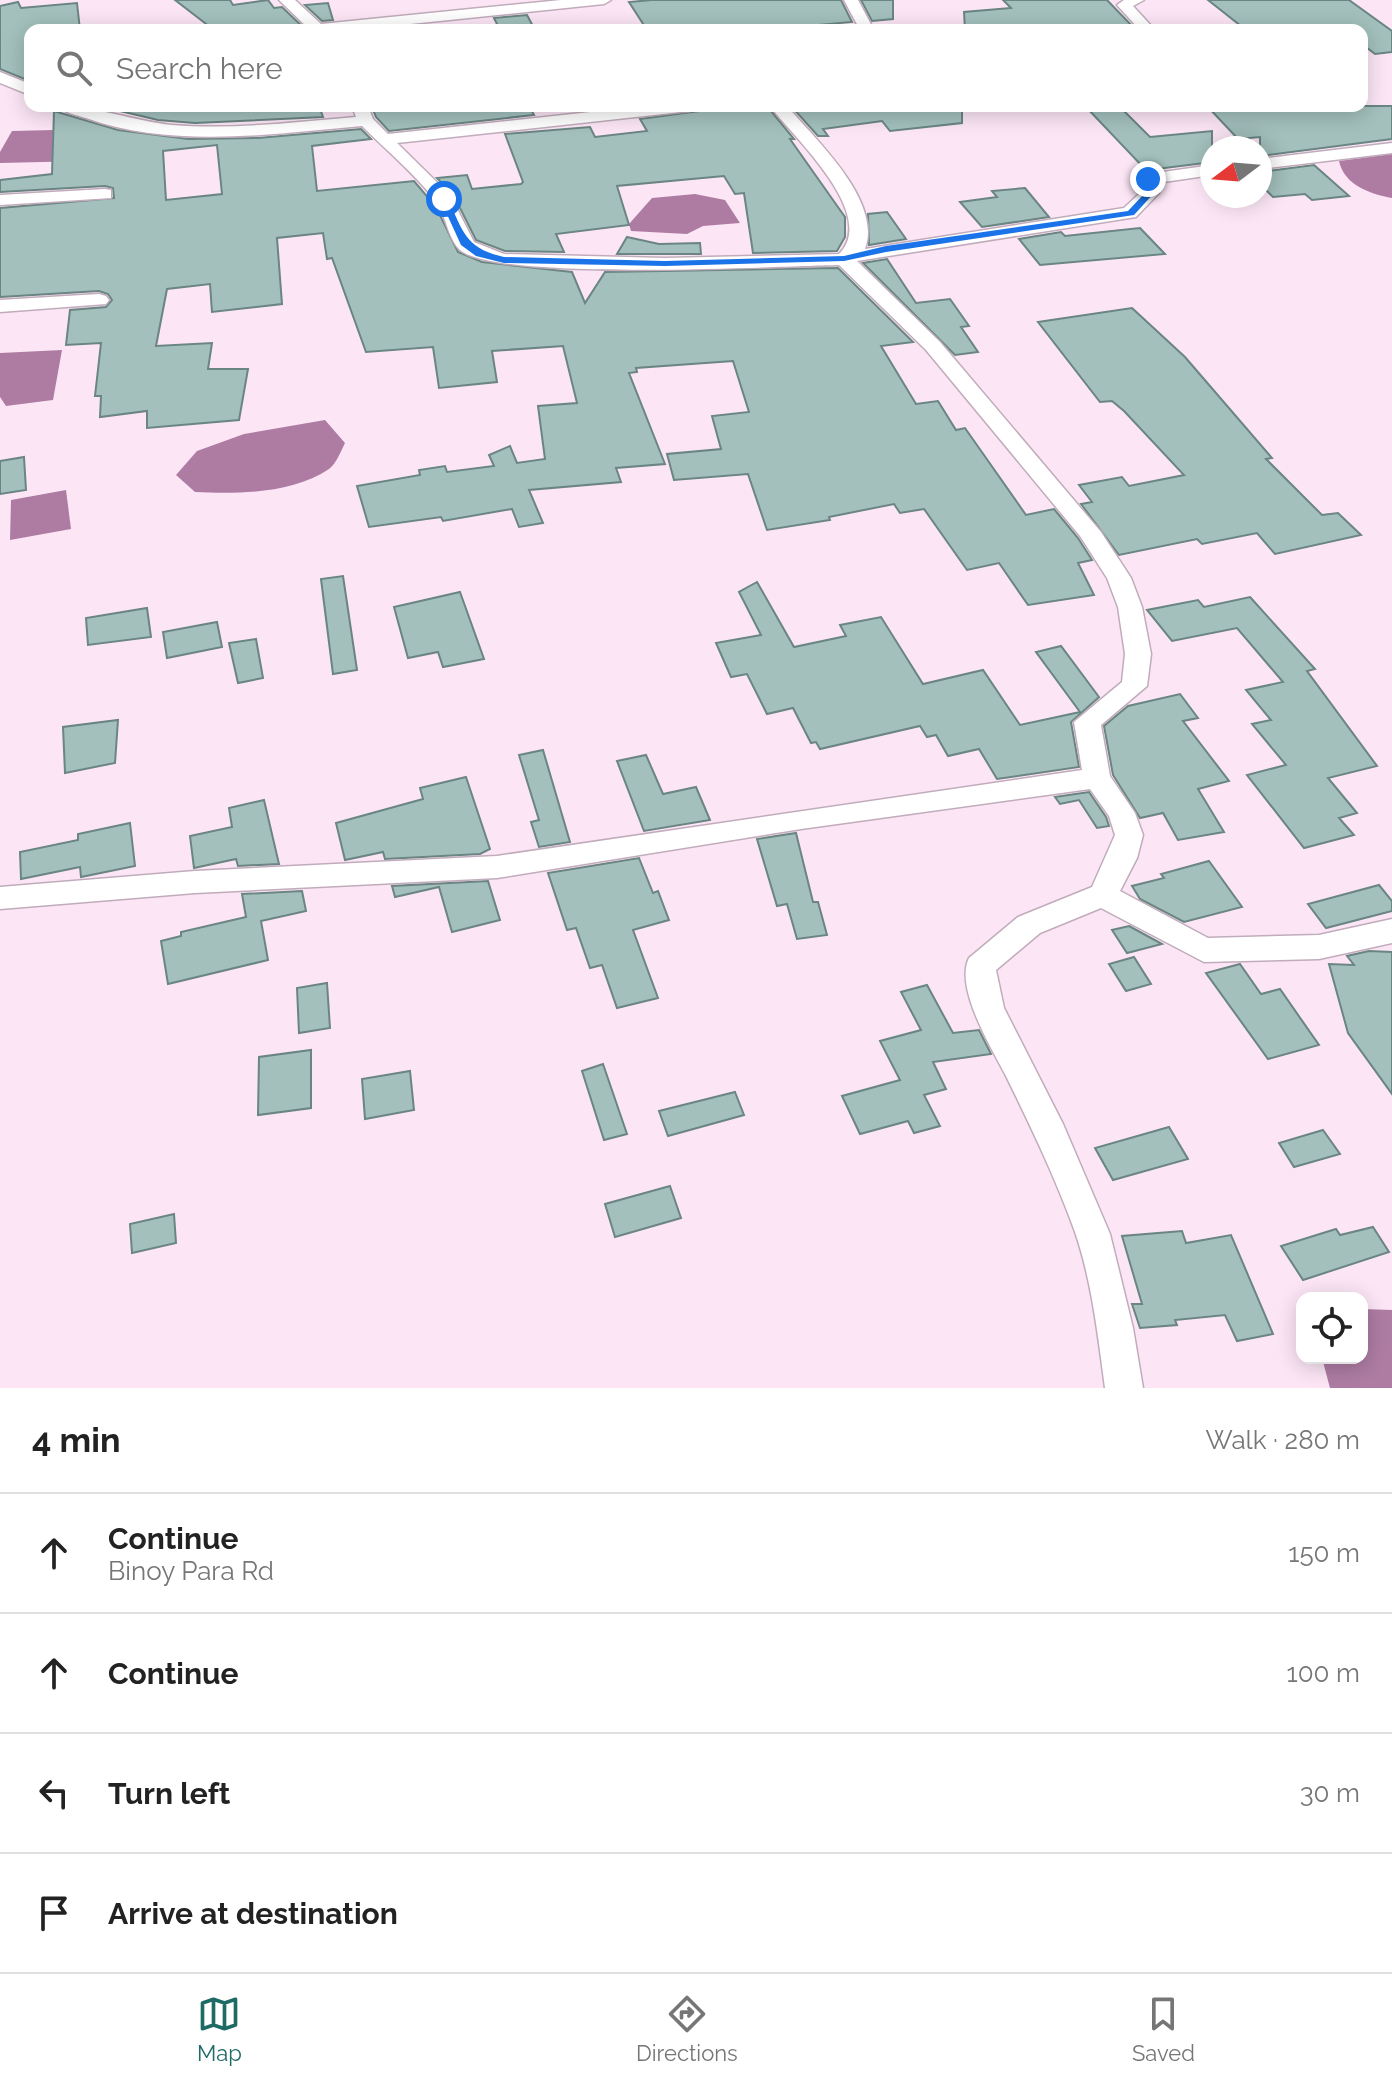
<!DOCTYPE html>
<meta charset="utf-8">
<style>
:root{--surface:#fff;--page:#f6f6f6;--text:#222;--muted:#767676;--line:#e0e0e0;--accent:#1e6a65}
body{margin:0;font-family:Raleway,sans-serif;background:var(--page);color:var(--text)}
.controls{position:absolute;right:24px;bottom:24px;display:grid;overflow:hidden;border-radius:16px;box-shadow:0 4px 20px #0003}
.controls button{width:72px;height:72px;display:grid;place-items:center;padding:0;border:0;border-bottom:2px solid var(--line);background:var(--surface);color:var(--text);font:40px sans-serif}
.compass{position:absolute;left:1200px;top:136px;width:72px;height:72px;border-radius:50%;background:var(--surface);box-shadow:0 4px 20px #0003;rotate:254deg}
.stop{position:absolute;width:24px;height:24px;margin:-18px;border:6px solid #1a73e8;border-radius:50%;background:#fff}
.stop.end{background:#1a73e8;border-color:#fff;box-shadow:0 2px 8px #0008}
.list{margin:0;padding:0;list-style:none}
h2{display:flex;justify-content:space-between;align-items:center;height:104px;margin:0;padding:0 32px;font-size:34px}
h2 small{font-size:26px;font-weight:400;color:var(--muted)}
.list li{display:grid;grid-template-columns:52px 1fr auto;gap:24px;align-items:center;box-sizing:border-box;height:120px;padding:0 32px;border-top:2px solid var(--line)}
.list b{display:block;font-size:30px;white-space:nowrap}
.list p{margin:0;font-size:26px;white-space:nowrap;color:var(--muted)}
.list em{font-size:26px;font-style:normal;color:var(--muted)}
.icon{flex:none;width:44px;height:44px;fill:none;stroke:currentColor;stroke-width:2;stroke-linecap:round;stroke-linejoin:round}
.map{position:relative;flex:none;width:1392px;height:1388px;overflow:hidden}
.search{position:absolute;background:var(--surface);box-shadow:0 4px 20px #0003;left:24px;right:24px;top:24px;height:88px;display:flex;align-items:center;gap:20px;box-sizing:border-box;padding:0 28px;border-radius:16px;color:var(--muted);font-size:30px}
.sheet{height:584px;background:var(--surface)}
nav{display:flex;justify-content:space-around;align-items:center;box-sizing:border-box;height:112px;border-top:2px solid var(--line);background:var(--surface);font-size:22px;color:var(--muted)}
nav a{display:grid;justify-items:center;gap:4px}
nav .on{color:var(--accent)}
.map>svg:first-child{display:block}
.water{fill:#ae7ca3}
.building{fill:#a3c0bd;stroke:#6a8582;stroke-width:2;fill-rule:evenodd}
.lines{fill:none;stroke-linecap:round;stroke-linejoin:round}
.street-casing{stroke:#c1acbb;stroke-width:3}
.street{fill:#fff;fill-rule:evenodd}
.route{fill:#1a73e8}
</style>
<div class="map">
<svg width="1392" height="1388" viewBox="0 0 1392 1388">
<rect width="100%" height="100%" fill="#fce6f6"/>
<!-- water -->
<g class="water">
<path d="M 96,129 L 86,161 L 0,163 L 0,152 L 12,131 Z"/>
<path d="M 1392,154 L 1392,198 C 1370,194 1344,185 1339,161 Z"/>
<path d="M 695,194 L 725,200 L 740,223 L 703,226 L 687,234 L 631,231 L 629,224 L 652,198 Z"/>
<path d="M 62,350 L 53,400 L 6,406 L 0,397 L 0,353 Z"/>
<path d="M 325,420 L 345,443 C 341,451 336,464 329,469 C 292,494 237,494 195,492 L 176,475 L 197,451 L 244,434 Z"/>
<path d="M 66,490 L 71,529 L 10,540 L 11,500 Z"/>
<path d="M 1362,1309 L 1392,1310 L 1392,1388 L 1330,1388 L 1322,1358 L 1362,1358 Z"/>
</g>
<!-- building -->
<g class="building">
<path d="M 175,0 L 230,0 L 233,5 L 268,0 L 274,8 L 282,7 L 306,30 L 214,30 Z"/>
<path d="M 652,0 L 841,0 L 852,22 L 761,30 L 647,30 L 629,2 Z"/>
<path d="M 861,0 L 893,0 L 893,19 L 872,21 Z"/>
<path d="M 1003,0 L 1107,0 L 1136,30 L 965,30 L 964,12 L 1011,8 Z"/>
<path d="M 1208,0 L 1349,0 L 1392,31 L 1392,52 L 1375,54 L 1362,44 L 1362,30 L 1246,30 Z"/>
<path d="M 18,2 L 21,8 L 77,3 L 80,30 L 30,30 L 27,80 L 0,69 L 0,6 Z"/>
<path d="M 328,3 L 333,20 L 322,21 L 305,5 Z"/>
<path d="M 527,15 L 534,28 L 500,30 L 494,18 Z"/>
<path d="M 99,106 L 319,106 L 323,117 L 195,123 L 158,120 Z"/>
<path d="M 401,106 L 403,110 L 439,106 L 529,106 L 534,115 L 389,131 L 376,117 L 372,107 Z"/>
<path d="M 736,106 L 767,106 L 794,139 L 790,139 L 845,217 L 845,237 L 837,251 L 753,253 L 744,193 L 735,194 L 724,176 L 617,186 L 629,225 L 556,234 L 564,252 L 505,251 L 476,240 L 453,194 L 437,178 L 467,175 L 472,189 L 521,184 L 523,182 L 505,134 L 590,127 L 595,137 L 647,131 L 640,119 Z"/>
<path d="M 791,106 L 962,106 L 962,123 L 890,131 L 882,121 L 823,129 L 828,136 L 818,136 Z"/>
<path d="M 1085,106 L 1119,106 L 1150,137 L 1212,131 L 1212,162 L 1157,169 L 1153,164 L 1142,166 Z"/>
<path d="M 1207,106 L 1392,106 L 1392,139 L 1260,156 L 1260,137 L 1238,139 Z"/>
<path d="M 54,111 L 118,130 L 188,139 L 258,138 L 361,129 L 371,139 L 312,146 L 317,191 L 414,181 L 436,207 L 458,252 L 482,262 L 572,272 L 585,303 L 605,272 L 838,268 L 913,342 L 881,346 L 916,404 L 938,401 L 956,430 L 965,428 L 1026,515 L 1054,509 L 1078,538 L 1092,560 L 1078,563 L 1094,595 L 1028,605 L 999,563 L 967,570 L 924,509 L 900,513 L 894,504 L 829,517 L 830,520 L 767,530 L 748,474 L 674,480 L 667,454 L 721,449 L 712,416 L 749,412 L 733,361 L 636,368 L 637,372 L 629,373 L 665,464 L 616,468 L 621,482 L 529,490 L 543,523 L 519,527 L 512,509 L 443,521 L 441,517 L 369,527 L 357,486 L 420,475 L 419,470 L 445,466 L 447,472 L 494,466 L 489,455 L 510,446 L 517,463 L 545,459 L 538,406 L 577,403 L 563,346 L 492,351 L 497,382 L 439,388 L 433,347 L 366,352 L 332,258 L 327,259 L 323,233 L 277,238 L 282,304 L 212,312 L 210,284 L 167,289 L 156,346 L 212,343 L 208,369 L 248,369 L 239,420 L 147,428 L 147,411 L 100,417 L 101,396 L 95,396 L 101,343 L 66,345 L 70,310 L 106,307 L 112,300 L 108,294 L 99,291 L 0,297 L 0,208 L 114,198 L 113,188 L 105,186 L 0,192 L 0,180 L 52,174 ZM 217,145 L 222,194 L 166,200 L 163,151 Z"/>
<path d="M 1314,165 L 1349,196 L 1312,200 L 1305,194 L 1273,197 L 1260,184 L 1260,172 Z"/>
<path d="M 1025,188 L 1049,217 L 982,227 L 960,202 L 997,197 L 992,191 Z"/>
<path d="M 887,212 L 906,239 L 869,245 L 868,214 Z"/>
<path d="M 1140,228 L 1165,254 L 1040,265 L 1019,239 L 1061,232 L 1065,236 Z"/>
<path d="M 627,237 L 659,244 L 700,243 L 701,254 L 617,254 Z"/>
<path d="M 887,259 L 916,303 L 950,299 L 969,326 L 961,327 L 978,352 L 955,355 L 863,263 Z"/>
<path d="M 1132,308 L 1185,357 L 1272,458 L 1266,459 L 1322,515 L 1338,513 L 1361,535 L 1275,554 L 1257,533 L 1202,544 L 1197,539 L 1119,555 L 1081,504 L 1092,502 L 1079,485 L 1122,477 L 1129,486 L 1184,475 L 1124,411 L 1112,401 L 1100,402 L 1038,322 Z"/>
<path d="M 24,457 L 26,490 L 0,494 L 0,461 Z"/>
<path d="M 343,576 L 357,670 L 333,674 L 321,579 Z"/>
<path d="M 757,582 L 794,647 L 846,636 L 840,625 L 881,617 L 923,684 L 983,670 L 1020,725 L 1080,712 L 1036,652 L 1061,646 L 1099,697 L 1071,722 L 1079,767 L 997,779 L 979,749 L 948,756 L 936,735 L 927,737 L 920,726 L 820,749 L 816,742 L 811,743 L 793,708 L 767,714 L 747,674 L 731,677 L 716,643 L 761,635 L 739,592 Z"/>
<path d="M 460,592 L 484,659 L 443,667 L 438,652 L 408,658 L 394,607 Z"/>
<path d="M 1250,597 L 1315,669 L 1307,671 L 1377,766 L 1328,778 L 1357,813 L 1339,818 L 1354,835 L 1304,848 L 1247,775 L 1286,765 L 1252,724 L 1271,720 L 1246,690 L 1283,682 L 1237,628 L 1172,641 L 1147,610 L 1198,600 L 1204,607 Z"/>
<path d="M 147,608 L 151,637 L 88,645 L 86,618 Z"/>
<path d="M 217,622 L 222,647 L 167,658 L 163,632 Z"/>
<path d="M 256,639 L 263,678 L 238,683 L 229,643 Z"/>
<path d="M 1180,694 L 1198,718 L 1183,721 L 1229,781 L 1198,789 L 1224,832 L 1178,840 L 1163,813 L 1140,818 L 1113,775 L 1104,726 L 1128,706 Z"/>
<path d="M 118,720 L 115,763 L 65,773 L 63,727 Z"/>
<path d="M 543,750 L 570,842 L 539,847 L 531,822 L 539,820 L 519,755 Z"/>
<path d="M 646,755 L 663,794 L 696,787 L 710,820 L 644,831 L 617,761 Z"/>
<path d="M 466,777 L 490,849 L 480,854 L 385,859 L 383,852 L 345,860 L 336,823 L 423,799 L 420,788 Z"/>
<path d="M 1089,792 L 1106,817 L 1109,826 L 1097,828 L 1079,800 L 1060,804 L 1055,797 Z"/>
<path d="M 264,800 L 279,864 L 238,866 L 236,859 L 194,868 L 190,836 L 232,827 L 229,808 Z"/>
<path d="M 130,823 L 135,866 L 81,877 L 80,867 L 21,879 L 20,852 L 78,840 L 78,834 Z"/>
<path d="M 796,833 L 813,902 L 818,902 L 827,935 L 797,939 L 787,904 L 777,906 L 757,839 Z"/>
<path d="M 639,858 L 653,893 L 658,891 L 669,920 L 633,930 L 658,998 L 617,1008 L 602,965 L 590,968 L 576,928 L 567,930 L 548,873 Z"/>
<path d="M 1209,861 L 1242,907 L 1184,922 L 1140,899 L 1132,886 L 1164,878 L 1161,874 Z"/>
<path d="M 488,881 L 500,920 L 452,932 L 439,887 L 395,897 L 392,886 Z"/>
<path d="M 1379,885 L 1392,901 L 1392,911 L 1326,928 L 1308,904 Z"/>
<path d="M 302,891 L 306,911 L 261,921 L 268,960 L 168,984 L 161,941 L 181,936 L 181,932 L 246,917 L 242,894 Z"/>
<path d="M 1129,926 L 1162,944 L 1127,953 L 1112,930 Z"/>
<path d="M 1369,951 L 1392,952 L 1392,1094 L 1348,1033 L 1329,964 L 1354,965 L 1347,956 Z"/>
<path d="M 1134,957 L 1151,984 L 1126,991 L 1109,964 Z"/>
<path d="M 1240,964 L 1261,994 L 1280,989 L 1319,1045 L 1268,1059 L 1206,973 Z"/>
<path d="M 327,983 L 330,1028 L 299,1033 L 297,988 Z"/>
<path d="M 927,985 L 953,1033 L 979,1030 L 991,1054 L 933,1062 L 946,1089 L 924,1095 L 940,1126 L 914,1133 L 908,1121 L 860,1134 L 842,1096 L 900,1080 L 880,1041 L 921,1030 L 901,992 Z"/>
<path d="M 311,1050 L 311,1108 L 258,1115 L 259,1057 Z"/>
<path d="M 603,1064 L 627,1134 L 604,1140 L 582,1071 Z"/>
<path d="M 410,1071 L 414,1110 L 365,1119 L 362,1079 Z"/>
<path d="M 735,1092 L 744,1115 L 668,1136 L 659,1111 Z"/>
<path d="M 1169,1127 L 1188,1159 L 1113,1180 L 1095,1148 Z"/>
<path d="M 1323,1130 L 1340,1154 L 1294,1167 L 1279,1143 Z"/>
<path d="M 670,1186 L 681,1218 L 615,1237 L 605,1204 Z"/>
<path d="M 174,1214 L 176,1243 L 132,1253 L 130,1224 Z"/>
<path d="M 1373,1227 L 1389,1252 L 1303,1280 L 1281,1246 L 1336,1229 L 1340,1235 Z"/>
<path d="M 1182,1231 L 1186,1243 L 1231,1235 L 1273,1334 L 1237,1341 L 1225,1315 L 1175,1320 L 1177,1325 L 1140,1328 L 1132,1304 L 1142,1304 L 1122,1236 Z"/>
</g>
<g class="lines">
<!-- street casing -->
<g class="street-casing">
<g id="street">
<path d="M 279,0 L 295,0 L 321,24 L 561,0 L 611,0 L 604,4 L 352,30 L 310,30 Z"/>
<path d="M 844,0 L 858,0 L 874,30 L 860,30 Z"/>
<path d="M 1124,0 L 1144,0 L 1133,6 L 1155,30 L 1140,30 L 1117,5 Z"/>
<path d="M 0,72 L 30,84 L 30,95 L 0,83 Z"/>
<path d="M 58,106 C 96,106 133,121 172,125 C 233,130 295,122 356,117 L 352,106 L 368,106 L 373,119 L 388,134 L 645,106 L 698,106 L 690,111 L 397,143 L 450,195 L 474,242 L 504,254 L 665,258 L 839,254 C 879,214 793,137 770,106 L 787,106 C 815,139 883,201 865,249 L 1124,208 L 1141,192 L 1142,175 L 1212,165 L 1212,175 L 1157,183 L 1159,193 L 1136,217 L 857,261 L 940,342 L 1101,532 L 1131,578 L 1142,607 L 1151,654 L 1147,686 L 1101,725 L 1110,776 L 1135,813 L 1143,835 L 1137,858 L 1120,891 L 1208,938 L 1319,935 L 1392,919 L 1392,943 L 1319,959 L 1204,962 L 1101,908 L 1040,933 L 996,970 L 1004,1008 L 1063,1124 L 1110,1234 L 1133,1328 L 1143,1388 L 1105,1388 C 1098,1337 1092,1281 1075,1232 C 1056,1179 1031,1127 1006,1076 C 992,1049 954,987 969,958 L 1018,917 L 1092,887 L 1115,835 L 1109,816 L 1090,789 L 801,829 L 497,878 L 195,893 L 0,909 L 0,887 L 195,871 L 497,856 L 1082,770 L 1074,722 L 1122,682 L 1125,654 L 1118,607 L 1107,578 L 1080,536 L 926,350 L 839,265 C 780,266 491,282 459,249 C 447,236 446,214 435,200 C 414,173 386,150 362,126 C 272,134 173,149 86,118 C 76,115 65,113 58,106 Z"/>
<path d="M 1392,143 L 1392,153 L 1260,169 L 1260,159 Z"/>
<path d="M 105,189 L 111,190 L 111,198 L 0,205 L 0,195 Z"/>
<path d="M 99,294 L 106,296 L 109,300 L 106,304 L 0,312 L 0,300 Z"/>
</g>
</g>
<!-- street -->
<use href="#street" class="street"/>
</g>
<!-- route -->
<path class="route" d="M 1148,176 L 1153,179 L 1154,193 L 1134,215 L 886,252 L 844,261 L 665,266 L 504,263 L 476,256 L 461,245 L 440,199 L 448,199 C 464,233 465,248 504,257 L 665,261 L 844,256 L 886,246 L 1128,211 L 1145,193 L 1144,179 Z"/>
</svg>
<div class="controls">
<button><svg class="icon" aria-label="locate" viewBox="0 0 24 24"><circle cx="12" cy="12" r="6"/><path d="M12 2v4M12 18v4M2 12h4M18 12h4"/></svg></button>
</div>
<svg class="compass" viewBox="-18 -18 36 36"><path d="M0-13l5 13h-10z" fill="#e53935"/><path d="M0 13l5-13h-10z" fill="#767676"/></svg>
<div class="stop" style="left:444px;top:199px"></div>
<div class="stop end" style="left:1148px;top:179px"></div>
<div class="search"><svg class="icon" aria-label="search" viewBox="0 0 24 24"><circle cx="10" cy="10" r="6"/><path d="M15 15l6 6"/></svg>Search here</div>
</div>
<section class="sheet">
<h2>4 min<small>Walk · 280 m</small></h2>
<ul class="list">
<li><svg class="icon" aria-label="ahead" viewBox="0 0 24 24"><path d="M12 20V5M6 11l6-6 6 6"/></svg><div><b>Continue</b><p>Binoy Para Rd</p></div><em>150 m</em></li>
<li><svg class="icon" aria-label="ahead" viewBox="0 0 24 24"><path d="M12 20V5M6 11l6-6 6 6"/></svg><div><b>Continue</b></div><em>100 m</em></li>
<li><svg class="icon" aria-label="left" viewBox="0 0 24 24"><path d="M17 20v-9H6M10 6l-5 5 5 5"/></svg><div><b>Turn left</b></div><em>30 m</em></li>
<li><svg class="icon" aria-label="arrive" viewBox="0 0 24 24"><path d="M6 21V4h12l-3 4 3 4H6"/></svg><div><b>Arrive at destination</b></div></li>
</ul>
</section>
<nav>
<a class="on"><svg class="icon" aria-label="map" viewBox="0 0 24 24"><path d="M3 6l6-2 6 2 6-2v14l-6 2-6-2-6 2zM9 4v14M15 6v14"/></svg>Map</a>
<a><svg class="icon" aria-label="directions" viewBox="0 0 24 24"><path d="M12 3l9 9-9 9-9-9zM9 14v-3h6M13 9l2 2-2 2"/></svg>Directions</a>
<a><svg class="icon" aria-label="saved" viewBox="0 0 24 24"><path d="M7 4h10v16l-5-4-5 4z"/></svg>Saved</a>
</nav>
